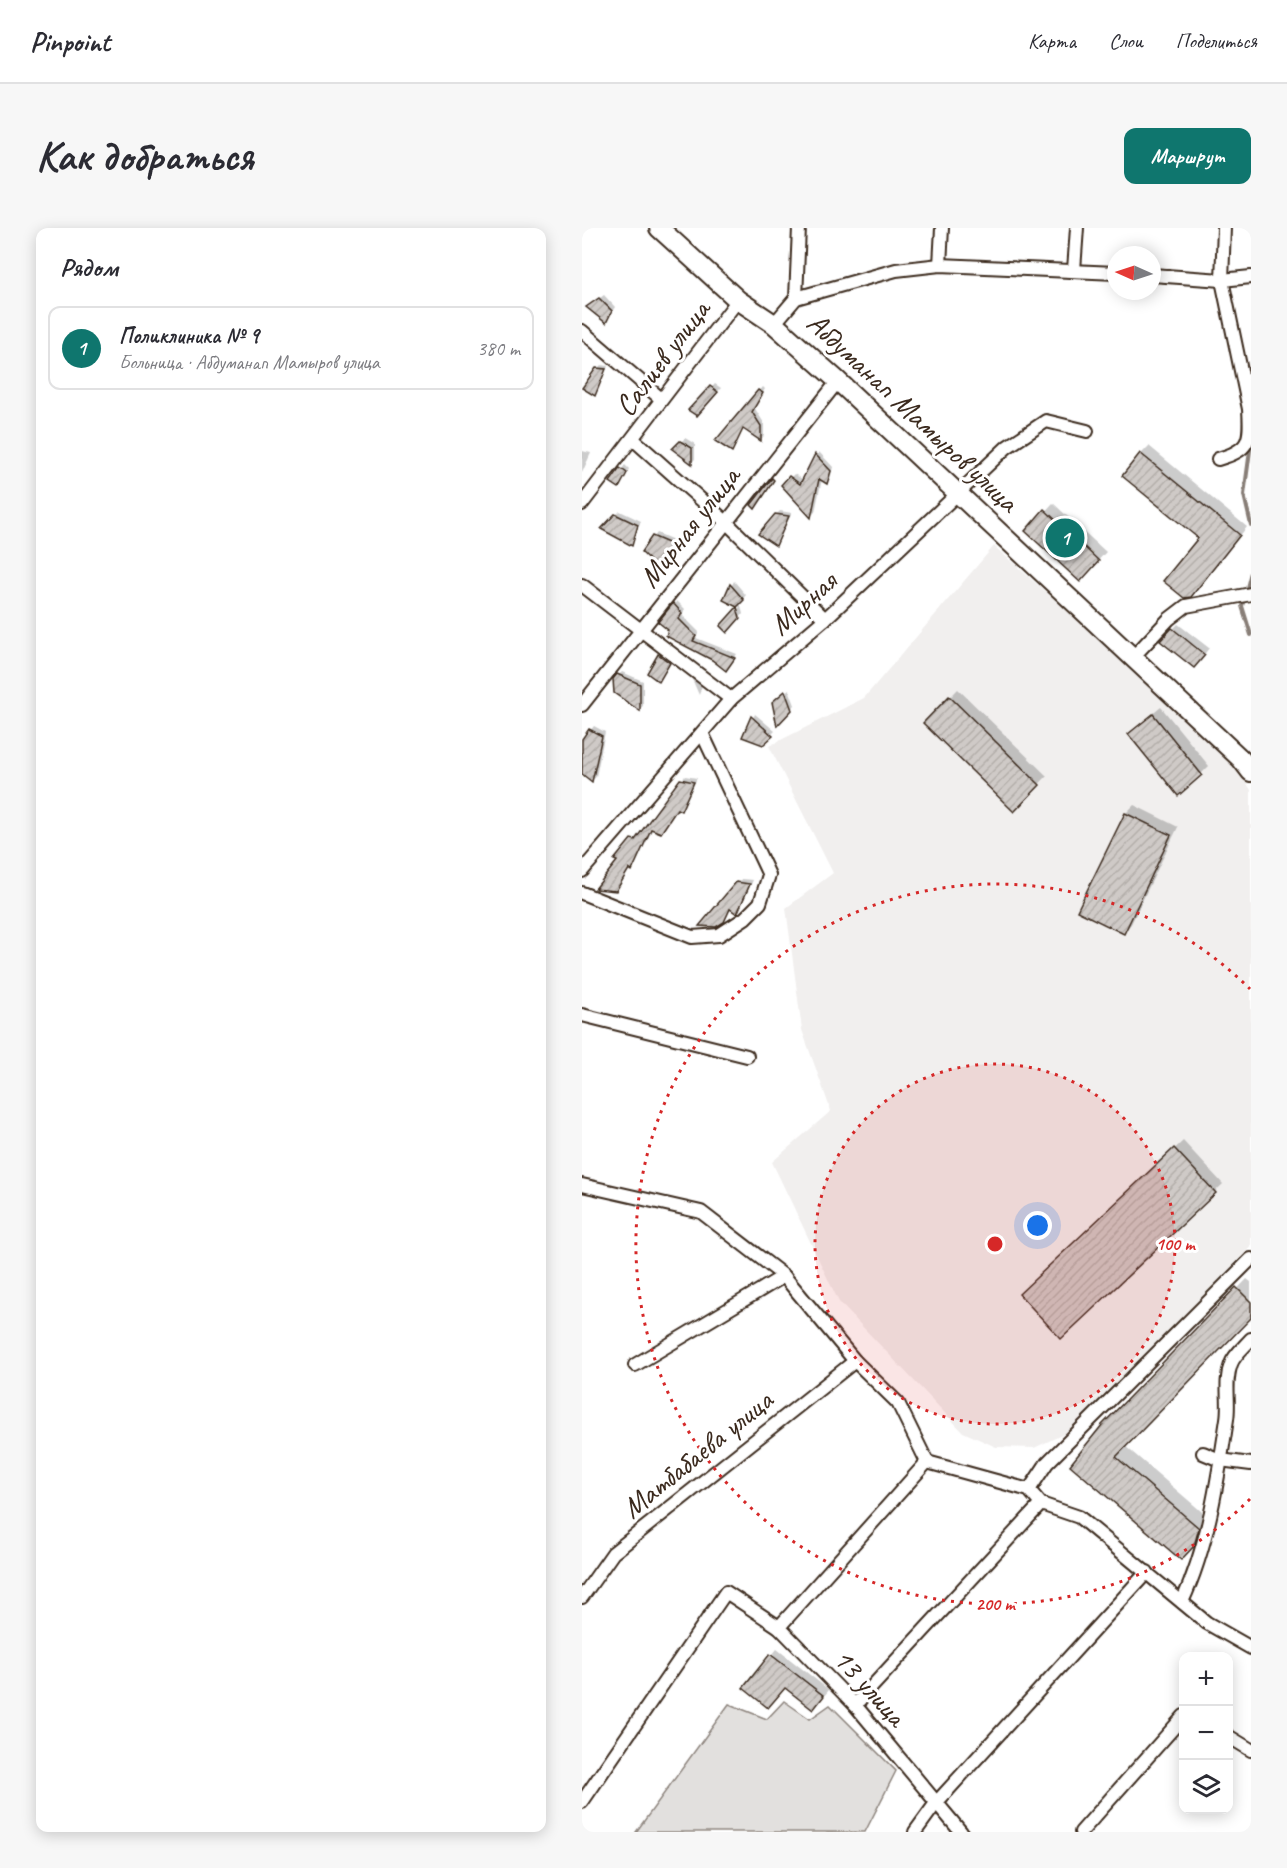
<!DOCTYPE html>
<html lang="ru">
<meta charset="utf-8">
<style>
:root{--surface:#fff;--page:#f7f7f7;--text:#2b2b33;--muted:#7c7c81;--line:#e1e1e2;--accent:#0f766e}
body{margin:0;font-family:Caveat,sans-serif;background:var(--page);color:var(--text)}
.controls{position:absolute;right:18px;bottom:18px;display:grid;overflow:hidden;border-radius:12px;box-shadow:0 3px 15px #0003}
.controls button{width:54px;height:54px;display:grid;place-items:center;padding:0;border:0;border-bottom:2px solid var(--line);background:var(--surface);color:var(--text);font:30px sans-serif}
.compass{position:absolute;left:525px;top:18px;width:54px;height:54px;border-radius:50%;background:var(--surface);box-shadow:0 3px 15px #0003;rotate:273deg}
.you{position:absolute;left:456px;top:998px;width:21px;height:21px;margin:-15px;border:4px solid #fff;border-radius:50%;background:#1a73e8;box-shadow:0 0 0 9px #1a73e833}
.badge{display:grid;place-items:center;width:39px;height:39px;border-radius:50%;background:var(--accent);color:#fff;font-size:20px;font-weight:700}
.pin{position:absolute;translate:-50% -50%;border:3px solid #fff;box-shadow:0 2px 6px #0006}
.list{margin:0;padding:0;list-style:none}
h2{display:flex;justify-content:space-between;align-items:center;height:78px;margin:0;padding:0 24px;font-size:26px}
h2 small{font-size:20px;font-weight:400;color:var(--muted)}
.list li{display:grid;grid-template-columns:39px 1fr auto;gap:18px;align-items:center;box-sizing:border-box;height:84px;margin:0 12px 12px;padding:0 12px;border:2px solid var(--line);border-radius:12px}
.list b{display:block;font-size:22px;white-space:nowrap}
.list p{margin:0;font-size:20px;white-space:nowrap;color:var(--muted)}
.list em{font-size:20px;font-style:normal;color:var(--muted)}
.icon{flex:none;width:33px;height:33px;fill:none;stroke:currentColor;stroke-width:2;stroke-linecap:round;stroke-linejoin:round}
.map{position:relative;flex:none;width:669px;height:1604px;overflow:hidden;border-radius:12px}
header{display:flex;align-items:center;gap:36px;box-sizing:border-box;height:84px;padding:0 30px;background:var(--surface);border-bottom:2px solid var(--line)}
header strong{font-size:28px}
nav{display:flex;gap:33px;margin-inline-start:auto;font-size:21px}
.intro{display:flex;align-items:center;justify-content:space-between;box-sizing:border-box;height:144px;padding:0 36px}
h1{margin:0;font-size:42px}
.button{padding:15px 27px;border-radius:12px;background:var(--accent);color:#fff;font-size:21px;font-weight:700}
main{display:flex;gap:36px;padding:0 36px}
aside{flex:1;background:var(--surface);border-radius:12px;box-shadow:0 3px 15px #0003}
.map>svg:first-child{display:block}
.built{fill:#f1efee}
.green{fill:#e2e0de;stroke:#8e857e;stroke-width:1.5}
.shadow{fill:#0003}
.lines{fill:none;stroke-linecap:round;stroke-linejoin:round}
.stream{stroke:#887e77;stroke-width:4}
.building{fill:url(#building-hatch);stroke:#3b2a1e;stroke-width:1.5}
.street-casing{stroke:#3b2a1e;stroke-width:16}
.primary-casing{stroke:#3b2a1e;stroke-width:22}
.street{stroke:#fff;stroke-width:12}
.primary{stroke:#fff;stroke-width:18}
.ring{fill:none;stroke:#d62828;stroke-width:3;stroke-dasharray:3 6}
.labels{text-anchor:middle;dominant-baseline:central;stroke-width:6;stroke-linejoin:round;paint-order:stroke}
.street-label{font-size:30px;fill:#3b2a1e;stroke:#fff}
.centre{fill:#d62828;stroke:#fff;stroke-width:3}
.ring-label{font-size:18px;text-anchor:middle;font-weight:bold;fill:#d62828;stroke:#fff;stroke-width:6;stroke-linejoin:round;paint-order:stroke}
</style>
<header>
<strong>Pinpoint</strong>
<nav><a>Карта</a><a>Слои</a><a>Поделиться</a></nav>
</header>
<div class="intro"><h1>Как добраться</h1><a class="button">Маршрут</a></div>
<main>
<aside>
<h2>Рядом<small></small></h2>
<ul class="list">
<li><span class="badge">1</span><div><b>Поликлиника № 9</b><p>Больница · Абдуманап Мамыров улица</p></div><em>380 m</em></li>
</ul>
</aside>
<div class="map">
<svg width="669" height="1604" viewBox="0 0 669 1604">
<defs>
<pattern id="building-hatch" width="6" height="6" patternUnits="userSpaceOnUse" patternTransform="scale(1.5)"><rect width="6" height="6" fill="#cfcac7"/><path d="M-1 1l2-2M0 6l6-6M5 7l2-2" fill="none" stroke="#b3aeaa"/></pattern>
</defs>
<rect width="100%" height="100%" fill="#fff"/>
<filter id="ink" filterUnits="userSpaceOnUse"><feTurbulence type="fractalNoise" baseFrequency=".0167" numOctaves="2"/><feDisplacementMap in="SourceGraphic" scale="12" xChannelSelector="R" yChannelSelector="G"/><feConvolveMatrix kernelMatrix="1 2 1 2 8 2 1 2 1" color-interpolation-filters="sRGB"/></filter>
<g filter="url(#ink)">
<!-- built -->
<path class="built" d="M 412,318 L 647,527 L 669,562 L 669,1019 L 486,1204 L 452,1220 L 414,1219 L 381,1204 L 257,1074 L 190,934 L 249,883 L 220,802 L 204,680 L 251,645 L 187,518 L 282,470 Z"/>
<!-- green -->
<path class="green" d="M 202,1473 L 228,1491 L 248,1477 L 314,1543 L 283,1604 L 54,1604 L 147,1476 L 185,1491 Z"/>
<!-- shadow -->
<g class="shadow">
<path d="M 22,67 L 33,79 L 24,93 L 10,76 Z"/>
<path d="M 19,137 L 26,138 L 13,166 L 15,141 Z"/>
<path d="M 133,156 L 139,160 L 119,182 L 109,182 Z"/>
<path d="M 181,159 L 183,161 L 172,179 L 182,195 L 182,208 L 179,211 L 162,200 L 150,222 L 135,212 Z"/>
<path d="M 103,210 L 113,216 L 113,231 L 110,234 L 92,221 Z"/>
<path d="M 567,218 L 665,299 L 616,359 L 618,310 L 559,226 Z"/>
<path d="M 0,223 L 9,225 L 0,245 Z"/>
<path d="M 237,224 L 251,239 L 248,251 L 245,254 L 240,251 L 233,284 L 229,288 L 201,257 L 212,246 L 222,252 Z"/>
<path d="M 43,237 L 47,241 L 37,258 L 30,253 Z"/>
<path d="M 471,275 L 524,324 L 498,352 L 445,303 Z"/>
<path d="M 38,283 L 59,293 L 50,316 L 21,300 Z"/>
<path d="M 198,283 L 210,285 L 193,316 L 194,287 Z"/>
<path d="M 75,305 L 94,313 L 81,343 L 72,309 Z"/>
<path d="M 152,353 L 164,367 L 158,374 L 161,386 L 149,400 L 140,398 L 158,379 L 143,371 Z"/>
<path d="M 95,373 L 103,381 L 100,387 L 117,404 L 114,410 L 155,426 L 144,441 L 130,431 L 86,407 L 92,376 Z"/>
<path d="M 596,396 L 627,420 L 618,432 L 580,412 Z"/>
<path d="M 81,423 L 90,430 L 77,452 L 67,445 Z"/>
<path d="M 40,444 L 61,453 L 61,478 L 57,481 L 33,451 Z"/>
<path d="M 111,450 L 120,457 L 117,467 L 110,451 Z"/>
<path d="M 207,461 L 213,477 L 196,495 L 196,470 Z"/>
<path d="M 376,461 L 465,548 L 432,582 L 343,495 Z"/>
<path d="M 579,479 L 627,538 L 619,546 L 556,498 Z"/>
<path d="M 173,486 L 193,503 L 181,515 L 162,508 Z"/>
<path d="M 12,498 L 23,504 L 14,549 L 10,552 L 0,544 L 0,513 Z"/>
<path d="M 103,548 L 115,550 L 102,578 L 98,581 L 96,580 L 71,600 L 53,638 L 48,640 L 34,662 L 37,633 L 50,612 L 57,609 Z"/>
<path d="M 552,577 L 596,599 L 549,696 L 542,704 L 544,585 Z"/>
<path d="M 159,651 L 171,652 L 158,680 L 154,684 L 149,680 L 141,693 Z"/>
<path d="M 601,913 L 641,956 L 479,1109 L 439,1066 Z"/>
<path d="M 665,1051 L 669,1054 L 669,1089 L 543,1218 L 626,1289 L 621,1306 L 609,1320 L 490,1237 L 522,1199 Z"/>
<path d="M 195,1421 L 247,1462 L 237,1474 L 203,1458 L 163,1460 Z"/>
</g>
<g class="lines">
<!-- stream -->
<g class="stream">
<path d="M 669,215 L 662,267 L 669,297"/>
<path d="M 664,364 L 669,344"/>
<path d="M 662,371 L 660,378 L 669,407"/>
</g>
</g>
<!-- building -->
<g class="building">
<path d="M 17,70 L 30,83 L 24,95 L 4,79 Z"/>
<path d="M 14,140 L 24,141 L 13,168 L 0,160 Z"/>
<path d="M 128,158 L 136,164 L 115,188 L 106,182 Z"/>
<path d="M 176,162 L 181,165 L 170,184 L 179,198 L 179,213 L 161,201 L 150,224 L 133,213 Z"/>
<path d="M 98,213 L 110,220 L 110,236 L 90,221 Z"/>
<path d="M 558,225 L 658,307 L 609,369 L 602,370 L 581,353 L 616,310 L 540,248 Z"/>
<path d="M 233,226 L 249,243 L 245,256 L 237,251 L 229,290 L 199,257 L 207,248 L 218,256 Z"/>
<path d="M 38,240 L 45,245 L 37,260 L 28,254 Z"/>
<path d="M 190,250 L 192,252 L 173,281 L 169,277 Z"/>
<path d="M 462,281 L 517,333 L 498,354 L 443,303 Z"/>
<path d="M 33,286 L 56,297 L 50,318 L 19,301 Z"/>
<path d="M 193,286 L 207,288 L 194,318 L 176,306 Z"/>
<path d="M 70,308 L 91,317 L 81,345 L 59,324 Z"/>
<path d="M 148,356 L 162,372 L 155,379 L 141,372 Z"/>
<path d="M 91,375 L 100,385 L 97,391 L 114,408 L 111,413 L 153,430 L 144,443 L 130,432 L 84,408 L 86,402 L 76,394 Z"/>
<path d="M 155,379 L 158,390 L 145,405 L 138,398 Z"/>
<path d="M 590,400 L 623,427 L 612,440 L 578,413 Z"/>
<path d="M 76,426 L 88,435 L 77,454 L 65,445 Z"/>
<path d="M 35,446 L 58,456 L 58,483 L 32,465 L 31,451 Z"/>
<path d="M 203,463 L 210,482 L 195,498 L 190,474 Z"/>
<path d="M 367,468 L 458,557 L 432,584 L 341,495 Z"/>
<path d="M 571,486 L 620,547 L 596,568 L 546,506 Z"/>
<path d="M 169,488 L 191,508 L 181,517 L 160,509 Z"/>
<path d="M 7,501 L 20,508 L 10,554 L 0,546 L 0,511 Z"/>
<path d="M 98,551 L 112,554 L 99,583 L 95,581 L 79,605 L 69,601 L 50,643 L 47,641 L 34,663 L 13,661 L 35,633 L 32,632 L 49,611 L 53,612 Z"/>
<path d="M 543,585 L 589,607 L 542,706 L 495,683 Z"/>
<path d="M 154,654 L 168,656 L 155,686 L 148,681 L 142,694 L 134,699 L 117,698 Z"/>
<path d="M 592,920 L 634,965 L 479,1111 L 437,1066 Z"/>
<path d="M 654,1059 L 669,1074 L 669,1090 L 534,1229 L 617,1300 L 612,1318 L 599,1332 L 488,1237 L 520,1197 Z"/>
<path d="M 188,1426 L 242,1468 L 231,1482 L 203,1460 L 186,1480 L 161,1460 Z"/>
</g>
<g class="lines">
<!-- street casing -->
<g class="street-casing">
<g id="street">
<path d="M 358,37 L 360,0"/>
<path d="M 492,42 L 495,0"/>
<path d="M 570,47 L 640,52 L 669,49"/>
<path d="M 214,70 L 314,42 L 358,37 L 534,45"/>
<path d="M 192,96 L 214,70 L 217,0"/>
<path d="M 0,103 L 78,170"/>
<path d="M 51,211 L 143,293 L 243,391"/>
<path d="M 636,231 C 668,222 669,213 667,181 L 640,52 L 642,0"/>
<path d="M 0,276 L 156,72"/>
<path d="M 0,357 L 149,471"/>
<path d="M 552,428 L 587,391 L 604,378 L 669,366"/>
<path d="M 0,477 L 256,153"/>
<path d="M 0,643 L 149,471 L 243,391 L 425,219 L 464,193 L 505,203"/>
<path d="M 0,665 L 110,709 L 137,707 L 163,690 L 178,675 L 187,647 L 120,505"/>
<path d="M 0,787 L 165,828"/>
<path d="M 0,957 L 119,984 L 202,1048 L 273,1133 L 316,1175 L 345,1234 L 447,1262 L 459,1276 L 497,1289 L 625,1395 L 669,1420"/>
<path d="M 53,1137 L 202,1048"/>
<path d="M 621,1225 L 638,1232 L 669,1236"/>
<path d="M 447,1262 L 465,1235 L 669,1031"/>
<path d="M 0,1369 L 31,1325 L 273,1133"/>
<path d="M 600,1374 C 626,1318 636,1252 645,1191 C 648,1173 642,1154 649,1136 C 652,1127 663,1118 669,1111"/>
<path d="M 197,1399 L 345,1234"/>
<path d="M 273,1477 L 459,1276"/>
<path d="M 646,1508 L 669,1522"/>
<path d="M 0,1574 L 144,1364 L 197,1399 L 273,1477 L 379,1604"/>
<path d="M 333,1604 L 354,1575 L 565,1344"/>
<path d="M 499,1604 L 602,1488"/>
</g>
</g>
<!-- primary casing -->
<g class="primary-casing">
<path id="primary" d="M 77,0 L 156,72 L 192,96 L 256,153 L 659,531 L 669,544"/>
</g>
<!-- street -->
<use href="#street" class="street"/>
<!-- primary -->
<use href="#primary" class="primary"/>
</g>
</g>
<!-- distance rings -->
<circle cx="413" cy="1016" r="180" fill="#d62828" fill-opacity=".12"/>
<g class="ring">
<circle cx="413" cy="1016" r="180"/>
<path d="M668 1271A360 360 0 1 1 668 761"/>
</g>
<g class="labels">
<!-- street labels -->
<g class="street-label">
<text transform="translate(80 130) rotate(-53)">Салиев улица</text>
<text transform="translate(331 184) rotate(43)">Абдуманап Мамыров улица</text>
<text transform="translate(107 299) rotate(-52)">Мирная улица</text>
<text transform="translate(221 375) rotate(-42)">Мирная</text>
<text transform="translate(115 1226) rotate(-39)">Матбабаева улица</text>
<text transform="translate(288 1459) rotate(48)">13 улица</text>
</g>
</g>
<circle cx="413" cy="1016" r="9" class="centre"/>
<g class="ring-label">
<text x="593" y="1022">100 m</text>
<text x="413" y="1382">200 m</text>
</g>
</svg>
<div class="controls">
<button>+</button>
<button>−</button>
<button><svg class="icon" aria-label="layers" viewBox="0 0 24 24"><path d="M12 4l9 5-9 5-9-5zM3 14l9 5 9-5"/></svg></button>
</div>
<svg class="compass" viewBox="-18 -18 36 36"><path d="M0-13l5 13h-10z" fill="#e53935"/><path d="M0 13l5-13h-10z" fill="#7c7c81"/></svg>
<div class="you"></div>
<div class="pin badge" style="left:483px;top:310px">1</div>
</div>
</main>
